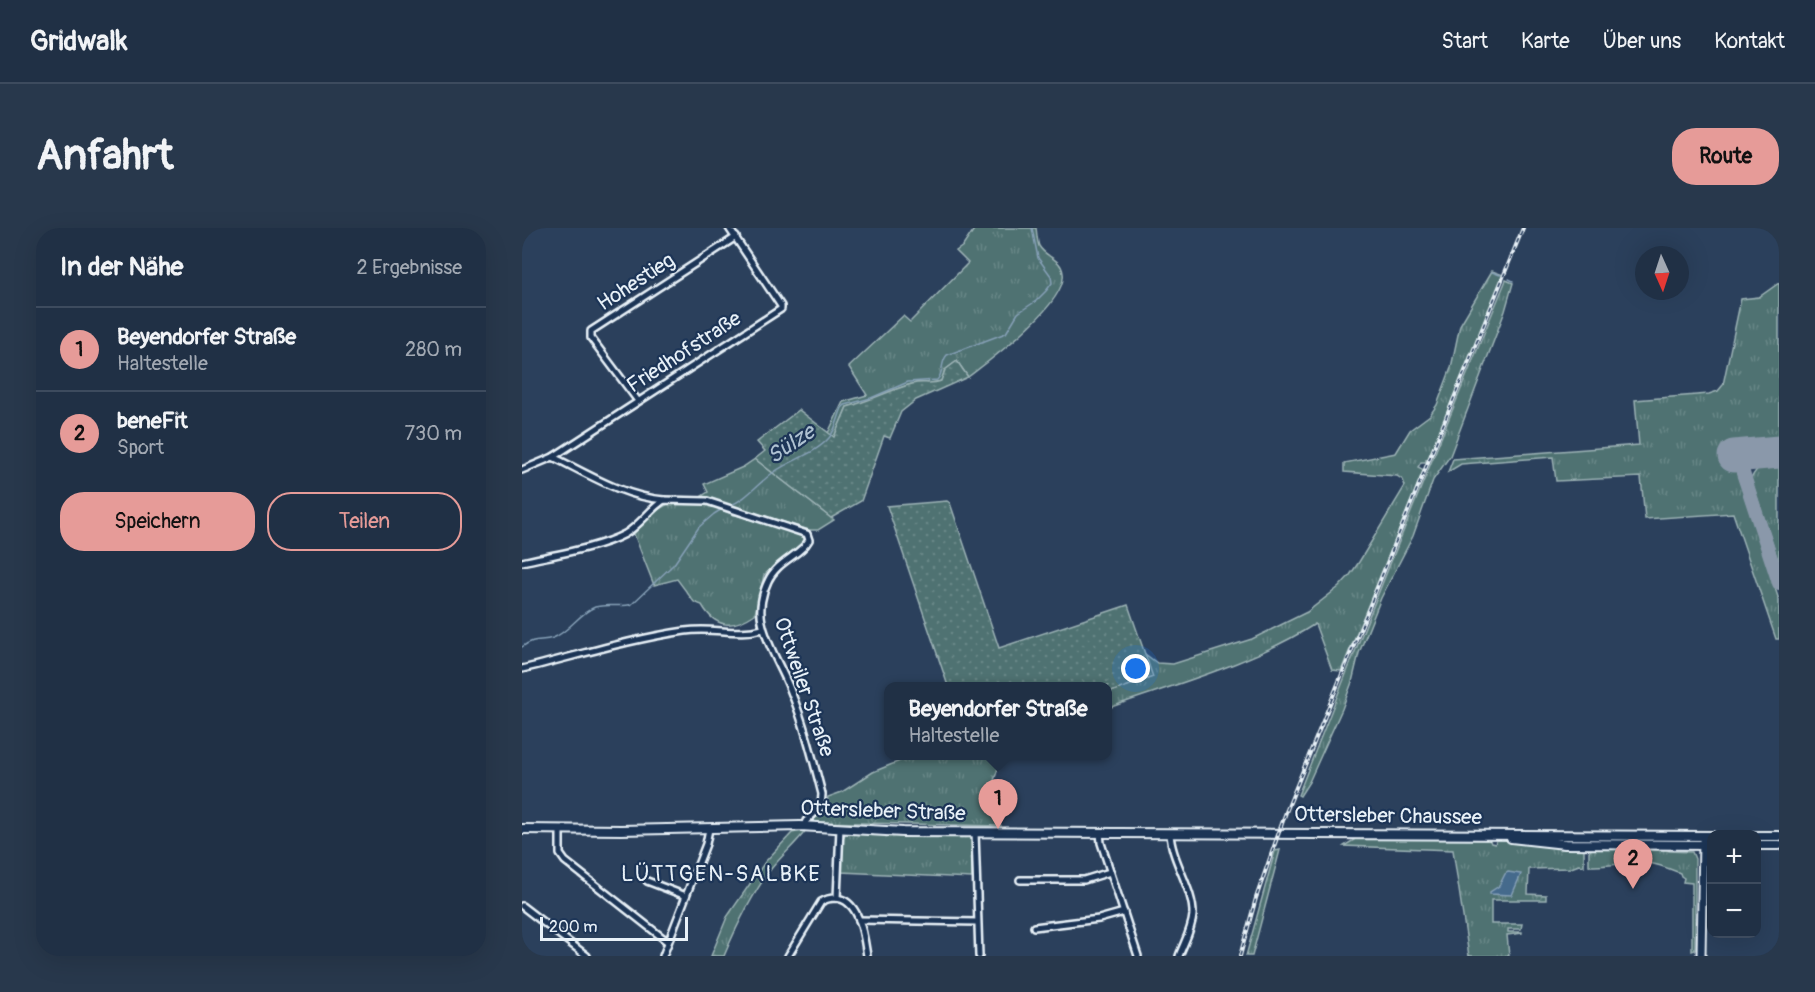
<!DOCTYPE html>
<html lang="de">
<meta charset="utf-8">
<style>
:root{--surface:#203045;--page:#28384c;--text:#f1f3f6;--muted:#a2a9b3;--line:#3d4b5e;--accent:#e69b98}
body{margin:0;font-family:Pangolin,sans-serif;background:var(--page);color:var(--text)}
.controls{position:absolute;right:18px;bottom:18px;display:grid;overflow:hidden;border-radius:12px;box-shadow:0 6px 24px #0002}
.controls button{width:54px;height:54px;display:grid;place-items:center;padding:0;border:0;border-bottom:2px solid var(--line);background:var(--surface);color:var(--text);font:30px sans-serif}
.compass{position:absolute;left:1113px;top:18px;width:54px;height:54px;border-radius:50%;background:var(--surface);box-shadow:0 6px 24px #0002;rotate:177deg}
.scale{position:absolute;left:18px;bottom:15px;width:148px;box-sizing:border-box;padding-left:6px;border:3px solid #e8f1f8;border-top:0;font-size:16px;line-height:21px;white-space:nowrap;color:#e8f1f8;-webkit-text-stroke:4px #1d3557;paint-order:stroke}
.you{position:absolute;left:614px;top:441px;width:21px;height:21px;margin:-15px;border:4px solid #fff;border-radius:50%;background:#1a73e8;box-shadow:0 0 0 9px #1a73e833}
.badge{display:grid;place-items:center;width:39px;height:39px;border-radius:50%;background:var(--accent);color:#111;font-size:20px;font-weight:700}
.pin{position:absolute;translate:-50% -50px;filter:drop-shadow(0 2px 3px #0008)}
.pin::after{content:'';position:absolute;top:32px;width:21px;height:18px;background:inherit;clip-path:polygon(0 0,100% 0,50% 100%)}
.popup{position:absolute;left:362px;top:454px;width:228px;height:78px;box-sizing:border-box;display:grid;place-content:center;border-radius:12px;background:var(--surface);filter:drop-shadow(0 2px 4px #0005);font-size:20px;white-space:nowrap;color:var(--muted)}
.popup b{font-size:22px;color:var(--text)}
.popup::after{content:'';position:absolute;left:50%;top:100%;margin-left:-12px;border:12px solid transparent;border-top-color:var(--surface)}
.list{margin:0;padding:0;list-style:none}
h2{display:flex;justify-content:space-between;align-items:center;height:78px;margin:0;padding:0 24px;font-size:26px}
h2 small{font-size:20px;font-weight:400;color:var(--muted)}
.list li{display:grid;grid-template-columns:39px 1fr auto;gap:18px;align-items:center;box-sizing:border-box;height:84px;padding:0 24px;border-top:2px solid var(--line)}
.list b{display:block;font-size:22px;white-space:nowrap}
.list p{margin:0;font-size:20px;white-space:nowrap;color:var(--muted)}
.list em{font-size:20px;font-style:normal;color:var(--muted)}
.actions{display:flex;gap:12px;padding:18px 24px}
.actions a{flex:1;padding:14px 0;border:2px solid var(--accent);border-radius:24px;text-align:center;font-size:21px;color:var(--accent)}
.actions .main{background:var(--accent);color:#111}
.map{position:relative;flex:none;width:1257px;height:728px;overflow:hidden;border-radius:24px}
header{display:flex;align-items:center;gap:36px;box-sizing:border-box;height:84px;padding:0 30px;background:var(--surface);border-bottom:2px solid var(--line)}
header strong{font-size:28px}
nav{display:flex;gap:33px;margin-inline-start:auto;font-size:21px}
.intro{display:flex;align-items:center;justify-content:space-between;box-sizing:border-box;height:144px;padding:0 36px}
h1{margin:0;font-size:42px}
.button{padding:15px 27px;border-radius:24px;background:var(--accent);color:#111;font-size:21px;font-weight:700}
main{display:flex;gap:36px;padding:0 36px}
aside{flex:1;background:var(--surface);border-radius:24px;box-shadow:0 6px 24px #0002}
.map>svg:first-child{display:block}
.grass{fill:url(#grass-tufts);stroke:#9cb2b5;stroke-width:1.5}
.garden{fill:url(#garden-dots);stroke:#9cb2b5;stroke-width:1.5}
.water{fill:#456a8c;stroke:#86a0b7;stroke-width:1.5}
.lines{fill:none;stroke-linecap:round;stroke-linejoin:round}
.stream{stroke:#86a0b7;stroke-width:1.5}
.taxiway{stroke:#8a98aa;stroke-width:14}
.runway{stroke:#8a98aa;stroke-width:33}
.minor-casing{stroke:#e8f1f8;stroke-width:10}
.tertiary-casing{stroke:#e8f1f8;stroke-width:11}
.secondary-casing{stroke:#e8f1f8;stroke-width:12}
.minor{stroke:#1d3557;stroke-width:5}
.tertiary{stroke:#1d3557;stroke-width:7}
.secondary{stroke:#1d3557;stroke-width:8}
.rail-casing{stroke:#e8f1f8;stroke-width:4}
.rail{stroke:#1d3557;stroke-width:1.5;stroke-dasharray:4.5;stroke-linecap:butt}
.labels{text-anchor:middle;dominant-baseline:central;stroke-width:4.5;stroke-linejoin:round;paint-order:stroke}
.street-label{font-size:21px;fill:#e8f1f8;stroke:#1d3557}
.water-label{font-size:22px;font-style:italic;fill:#afc2d2;stroke:#1d3557}
.neighbourhood-label{font-size:22px;letter-spacing:1.5px;fill:#e8f1f8;stroke:#1d3557}
</style>
<header>
<strong>Gridwalk</strong>
<nav><a>Start</a><a>Karte</a><a>Über uns</a><a>Kontakt</a></nav>
</header>
<div class="intro"><h1>Anfahrt</h1><a class="button">Route</a></div>
<main>
<aside>
<h2>In der Nähe<small>2 Ergebnisse</small></h2>
<ul class="list">
<li><span class="badge">1</span><div><b>Beyendorfer Straße</b><p>Haltestelle</p></div><em>280 m</em></li>
<li><span class="badge">2</span><div><b>beneFit</b><p>Sport</p></div><em>730 m</em></li>
</ul>
<div class="actions"><a class="main">Speichern</a><a>Teilen</a></div>
</aside>
<div class="map">
<svg width="1257" height="728" viewBox="0 0 1257 728">
<defs>
<pattern id="grass-tufts" width="24" height="20" patternUnits="userSpaceOnUse" patternTransform="scale(1.5)"><rect width="24" height="20" fill="#4f7272"/><path d="M3 7l-1-3M5 7V3M7 7l1-3M15 17l-1-3M17 17v-4M19 17l1-3" fill="none" stroke="#688787"/></pattern>
<pattern id="garden-dots" width="8" height="8" patternUnits="userSpaceOnUse" patternTransform="scale(1.5)"><rect width="8" height="8" fill="#4f7272"/><path d="M2 2h.1M6 6h.1" fill="none" stroke="#688787" stroke-width="1.8" stroke-linecap="round"/></pattern>
</defs>
<rect width="100%" height="100%" fill="#2b405c"/>
<filter id="ink" filterUnits="userSpaceOnUse"><feTurbulence type="fractalNoise" baseFrequency=".0167" numOctaves="2"/><feDisplacementMap in="SourceGraphic" scale="12" xChannelSelector="R" yChannelSelector="G"/><feConvolveMatrix kernelMatrix="1 2 1 2 8 2 1 2 1" color-interpolation-filters="sRGB"/></filter>
<g filter="url(#ink)">
<!-- grass -->
<g class="grass">
<path d="M 453,0 L 514,0 C 515,6 515,13 517,18 C 524,30 539,30 541,45 C 546,75 468,132 446,149 L 435,133 L 423,142 L 419,153 C 409,157 400,153 390,156 C 368,162 348,173 325,179 L 312,210 L 306,205 L 321,174 L 345,167 L 327,139 L 381,88 L 388,94 L 446,35 L 434,23 L 441,18 Z"/>
<path d="M 970,43 L 981,47 L 907,230 L 904,231 L 904,234 L 899,234 L 896,239 L 902,242 L 819,443 L 810,442 L 793,396 C 732,435 654,456 586,480 L 586,465 L 630,449 L 623,426 L 635,435 L 651,436 L 730,411 L 785,384 L 817,359 L 828,347 L 837,334 L 883,258 L 881,252 L 875,248 L 822,244 L 822,235 L 874,225 L 888,202 L 908,187 L 915,177 L 929,140 L 938,97 Z"/>
<path d="M 984,52 L 991,55 L 983,83 L 928,228 L 911,252 L 891,308 L 859,370 L 837,425 L 830,454 L 820,481 L 787,554 L 778,568 L 776,567 C 844,395 913,223 984,52 Z"/>
<path d="M 1257,55 L 1257,213 L 1211,217 L 1213,239 L 1257,372 L 1257,411 L 1254,411 L 1211,285 L 1123,291 L 1119,249 L 1034,253 L 1031,229 L 939,236 L 926,244 L 931,231 L 1117,217 L 1113,172 L 1187,166 L 1196,163 L 1201,157 L 1219,71 L 1237,69 Z"/>
<path d="M 233,231 L 312,292 L 296,302 L 287,302 L 180,268 L 186,264 L 182,256 L 221,239 Z"/>
<path d="M 1257,235 L 1257,336 L 1229,251 C 1235,237 1243,236 1257,235 Z"/>
<path d="M 146,276 L 185,276 L 212,287 L 214,287 L 282,307 L 282,313 L 242,347 L 233,386 C 211,401 194,401 180,377 L 172,374 L 155,351 L 132,357 L 112,306 L 130,285 Z"/>
<path d="M 390,528 L 480,528 L 468,565 L 479,598 L 292,594 L 290,592 L 304,580 L 306,569 L 320,564 L 351,544 Z"/>
<path d="M 284,602 C 274,616 260,627 249,641 C 229,668 215,697 202,728 L 189,728 L 205,689 L 243,634 L 270,605 Z"/>
<path d="M 324,604 L 450,607 L 450,650 L 319,644 L 321,611 Z"/>
<path d="M 946,609 L 967,611 L 969,615 L 973,616 L 975,611 L 1059,619 L 1062,622 L 1062,638 L 1057,637 L 1049,640 L 1007,641 L 1006,666 L 1024,667 L 1024,672 L 969,672 L 969,696 L 1000,696 L 999,701 L 986,701 L 986,704 L 1000,704 L 1000,705 L 985,707 L 987,728 L 947,728 L 931,622 L 822,618 L 835,610 Z"/>
<path d="M 1071,619 L 1146,619 L 1147,623 L 1170,624 L 1173,631 L 1173,722 L 1170,723 L 1170,655 L 1161,654 L 1162,650 L 1159,648 L 1158,645 C 1148,641 1136,636 1126,635 C 1106,634 1087,638 1067,638 L 1067,624 Z"/>
<path d="M 758,622 L 730,728 L 724,728 L 753,623 Z"/>
</g>
<!-- garden -->
<g class="garden">
<path d="M 435,133 L 446,149 L 394,172 L 379,184 L 368,210 L 362,208 L 339,273 L 309,290 L 233,231 L 243,223 L 235,214 L 277,182 L 312,209 L 325,179 C 348,173 368,162 390,156 C 400,153 409,157 419,153 L 423,142 Z"/>
<path d="M 425,273 L 428,275 L 477,420 L 606,377 L 631,449 L 586,465 L 586,458 L 426,458 L 365,278 Z"/>
</g>
<!-- water -->
<path class="water" d="M 986,644 L 999,646 L 990,667 L 968,666 L 968,664 L 977,658 L 983,646 Z"/>
<g class="lines">
<!-- stream -->
<g class="stream">
<path d="M 970,44 L 978,47"/>
<path d="M 987,51 L 991,53"/>
<path d="M 207,278 C 225,271 236,255 252,244 C 269,232 293,226 307,210 C 314,202 316,189 320,180 L 323,177 L 349,170 L 386,154 L 415,152 C 422,145 418,135 425,127 L 484,105 L 496,85 L 514,73 L 524,63 L 530,55 L 529,48 L 516,30 L 510,0"/>
<path d="M 0,419 C 13,409 18,414 31,410 C 47,404 57,385 73,379 C 86,375 99,380 110,376 L 152,336 L 177,299 L 192,286 L 200,281"/>
<path d="M 1236,622 L 1257,622"/>
</g>
<!-- taxiway -->
<path class="taxiway" d="M 1232,226 L 1221,234 L 1221,245 L 1257,355"/>
<!-- runway -->
<path class="runway" d="M 1212,228 L 1257,224"/>
<!-- minor casing -->
<g class="minor-casing">
<g id="minor">
<path d="M 116,173 L 69,110 L 69,103 L 214,9"/>
<path d="M 31,229 C 66,246 102,269 142,272"/>
<path d="M 0,242 L 31,229 L 259,81 L 259,78 L 207,0"/>
<path d="M 0,334 C 30,327 77,320 103,306 C 118,297 128,281 142,272 L 185,273 L 285,306 L 287,312 C 279,327 255,333 246,353 C 240,365 237,381 240,394 C 245,418 259,438 268,461 C 282,495 291,531 300,566 L 299,579 L 284,593 L 282,598"/>
<path d="M 0,441 C 54,428 108,411 163,403 C 192,399 215,408 241,401"/>
<path d="M 38,602 L 38,626 L 43,633 L 146,714"/>
<path d="M 453,604 L 457,728"/>
<path d="M 578,605 L 579,615 L 616,728"/>
<path d="M 648,605 C 649,632 672,662 671,687 C 670,701 662,715 657,728"/>
<path d="M 498,652 L 562,652 L 588,644"/>
<path d="M 125,653 L 164,668"/>
<path d="M 315,670 L 318,600"/>
<path d="M 0,678 L 65,728"/>
<path d="M 337,692 L 455,694"/>
<path d="M 512,699 L 577,691 L 602,684"/>
<path d="M 141,728 L 184,616 L 187,601"/>
<path d="M 266,728 L 299,674 C 304,671 307,670 313,670 C 338,671 342,709 345,728"/>
</g>
</g>
<!-- tertiary casing -->
<g class="tertiary-casing">
<path id="tertiary" d="M 1179,728 L 1181,613"/>
</g>
<!-- secondary casing -->
<g class="secondary-casing">
<g id="secondary">
<path d="M 0,601 L 99,602 L 278,598 L 381,604 L 1190,608"/>
<path d="M 1234,608 L 1257,608"/>
<path d="M 989,610 L 1043,616 L 1190,617"/>
<path d="M 1234,617 L 1257,617"/>
</g>
</g>
<!-- minor -->
<use href="#minor" class="minor"/>
<!-- tertiary -->
<use href="#tertiary" class="tertiary"/>
<!-- secondary -->
<use href="#secondary" class="secondary"/>
<!-- rail casing -->
<g class="rail-casing">
<path id="rail" d="M 718,728 L 734,670 L 764,584 L 1001,0"/>
</g>
<!-- rail -->
<use href="#rail" class="rail"/>
</g>
</g>
<g class="labels">
<!-- street labels -->
<g class="street-label">
<text transform="translate(114 54) rotate(-33)">Hohestieg</text>
<text transform="translate(162 124) rotate(-33)">Friedhofstraße</text>
<text transform="translate(282 459) rotate(71)">Ottweiler Straße</text>
<text transform="translate(361 583) rotate(2)">Ottersleber Straße</text>
<text transform="translate(866 588) rotate(1)">Ottersleber Chaussee</text>
</g>
<!-- water labels -->
<g class="water-label">
<text transform="translate(269 216) rotate(-34)">Sülze</text>
</g>
<!-- neighbourhood labels -->
<g class="neighbourhood-label">
<text x="199" y="646">LÜTTGEN-SALBKE</text>
</g>
</g>
</svg>
<div class="controls">
<button>+</button>
<button>−</button>
</div>
<svg class="compass" viewBox="-18 -18 36 36"><path d="M0-13l5 13h-10z" fill="#e53935"/><path d="M0 13l5-13h-10z" fill="#a2a9b3"/></svg>
<div class="scale">200 m</div>
<div class="you"></div>
<div class="pin badge" style="left:476px;top:601px">1</div>
<div class="popup"><b>Beyendorfer Straße</b>Haltestelle</div>
<div class="pin badge" style="left:1111px;top:661px">2</div>
</div>
</main>
